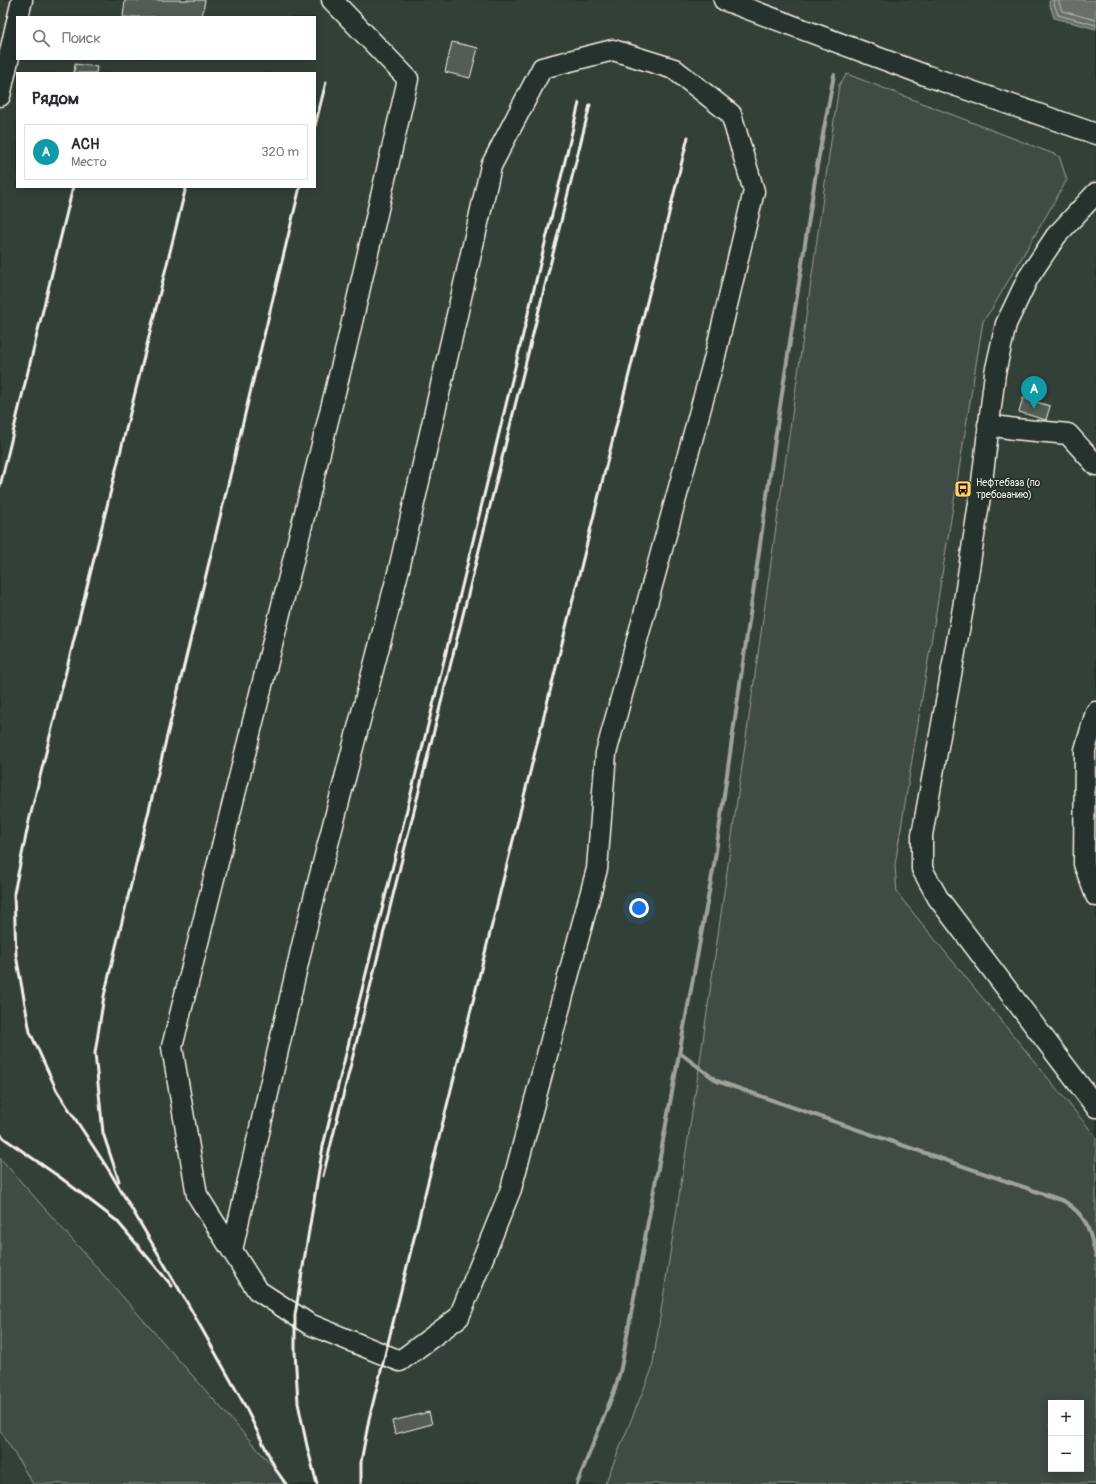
<!DOCTYPE html>
<html lang="ru">
<meta charset="utf-8">
<style>
:root{--surface:#fff;--page:#f7f7f7;--text:#2b2b33;--muted:#7c7c81;--line:#e1e1e2;--accent:#8a764a}
body{margin:0;font-family:Pangolin,sans-serif;background:var(--page);color:var(--text)}
.controls{position:absolute;right:12px;bottom:12px;display:grid;overflow:hidden;border-radius:0px;box-shadow:0 2px 10px #0003}
.controls button{width:36px;height:36px;display:grid;place-items:center;padding:0;border:0;border-bottom:1px solid var(--line);background:var(--surface);color:var(--text);font:20px sans-serif}
.you{position:absolute;left:639px;top:908px;width:14px;height:14px;margin:-10px;border:3px solid #fff;border-radius:50%;background:#1a73e8;box-shadow:0 0 0 6px #1a73e833}
.badge{display:grid;place-items:center;width:26px;height:26px;border-radius:50%;background:var(--accent);color:#fff;font-size:13px;font-weight:700}
.pin{position:absolute;translate:-50% -33px;filter:drop-shadow(0 1px 2px #0008)}
.pin::after{content:'';position:absolute;top:21px;width:14px;height:12px;background:inherit;clip-path:polygon(0 0,100% 0,50% 100%)}
.list{margin:0;padding:0;list-style:none}
h2{display:flex;justify-content:space-between;align-items:center;height:52px;margin:0;padding:0 16px;font-size:17px}
h2 small{font-size:13px;font-weight:400;color:var(--muted)}
.list li{display:grid;grid-template-columns:26px 1fr auto;gap:12px;align-items:center;box-sizing:border-box;height:56px;margin:0 8px 8px;padding:0 8px;border:1px solid var(--line);border-radius:0px}
.list b{display:block;font-size:15px;white-space:nowrap}
.list p{margin:0;font-size:13px;white-space:nowrap;color:var(--muted)}
.list em{font-size:13px;font-style:normal;color:var(--muted)}
.icon{flex:none;width:22px;height:22px;fill:none;stroke:currentColor;stroke-width:2;stroke-linecap:round;stroke-linejoin:round}
.map{position:relative;flex:none;width:1096px;height:1484px;overflow:hidden}
.search{position:absolute;background:var(--surface);box-shadow:0 2px 10px #0003;left:16px;top:16px;width:300px;height:44px;display:flex;align-items:center;gap:10px;box-sizing:border-box;padding:0 14px;border-radius:0px;color:var(--muted);font-size:15px}
.panel{position:absolute;background:var(--surface);box-shadow:0 2px 10px #0003;left:16px;top:72px;width:300px;height:116px;border-radius:0px}
.map>svg:first-child{display:block}
.built{fill:#333f39;fill-rule:evenodd}
.green{fill:#414b45;stroke:#9a9e96;fill-rule:evenodd}
.water{fill:#676f68;stroke:#9fa39b}
.lines{fill:none;stroke-linecap:round;stroke-linejoin:round}
.shore{stroke:#bcbdb5;stroke-width:1}
.stream{stroke:#9fa39b;stroke-width:4}
.building{fill:#525c55;stroke:#f4f1e8}
.minor-casing{stroke:#f4f1e8;stroke-width:23}
.minor{stroke:#26332d;stroke-width:20}
.rail{stroke:#f4f1e8;stroke-width:3}
.labels{text-anchor:middle;dominant-baseline:central;stroke-width:4;stroke-linejoin:round;paint-order:stroke}
.poi-label{font-size:10px;fill:#f4f1e8;stroke:#26332d;text-anchor:start}
</style>
<div class="map">
<svg width="1096" height="1484" viewBox="0 0 1096 1484">
<rect width="100%" height="100%" fill="#26332d"/>
<filter id="ink" filterUnits="userSpaceOnUse"><feTurbulence type="fractalNoise" baseFrequency=".025" numOctaves="2"/><feDisplacementMap in="SourceGraphic" scale="8" xChannelSelector="R" yChannelSelector="G"/><feConvolveMatrix kernelMatrix="1 2 1 2 8 2 1 2 1" color-interpolation-filters="sRGB"/></filter>
<g filter="url(#ink)">
<!-- built -->
<path class="built" d="M 0,0 L 1096,0 L 1096,1484 L 0,1484 ZM 17,17 L 315,17 L 315,59 L 17,59 ZM 17,73 L 315,73 L 315,187 L 17,187 ZM 1051,1403 L 1081,1403 L 1081,1469 L 1051,1469 Z"/>
<!-- green -->
<g class="green">
<path d="M 847,74 L 1059,156 L 1067,180 L 993,307 L 983,321 L 895,865 L 897,893 L 1096,1137 L 1096,1484 L 605,1484 L 652,1369 L 699,1068 L 839,85 ZM 1051,1403 L 1081,1403 L 1081,1469 L 1051,1469 Z"/>
<path d="M 0,1158 L 276,1470 L 284,1484 L 33,1484 L 0,1430 Z"/>
</g>
<!-- water -->
<path class="water" d="M 1050,0 L 1096,0 L 1096,29 L 1054,18 L 1049,2 Z"/>
<g class="lines">
<!-- shore -->
<g class="shore">
<path d="M 1053,0 L 1058,15 L 1096,25"/>
<path d="M 1058,0 L 1062,11 L 1096,20"/>
</g>
<!-- stream -->
<g class="stream">
<path d="M 680,1053 L 717,1081 L 1064,1201 C 1088,1217 1089,1229 1096,1256"/>
<path d="M 577,1484 L 615,1389 L 621,1368 L 714,865 L 777,426 L 817,166 L 834,75"/>
</g>
</g>
<!-- building -->
<g class="building">
<path d="M 125,0 L 205,0 L 202,17 L 123,17 Z"/>
<path d="M 452,42 L 478,48 L 470,78 L 445,72 Z"/>
<path d="M 75,64 L 97,67 L 96,73 L 74,73 Z"/>
<path d="M 1023,398 L 1050,406 L 1046,420 L 1019,412 Z"/>
<path d="M 429,1412 L 432,1424 L 395,1434 L 392,1421 Z"/>
</g>
<g class="lines">
<!-- minor casing -->
<g class="minor-casing">
<g id="minor">
<path d="M 724,0 L 925,75 L 1096,134"/>
<path d="M 18,17 L 22,0"/>
<path d="M 0,96 L 17,21"/>
<path d="M 1096,193 L 1056,236 L 1028,278 L 1006,324 L 995,373 L 981,490 L 963,608 L 922,835 L 922,869 L 938,898 L 1096,1107"/>
<path d="M 988,425 L 1015,429 L 1068,434 L 1096,465"/>
<path d="M 1096,712 L 1085,750 L 1084,864 L 1096,896"/>
<path d="M 232,1250 L 304,937 L 399,569 L 491,166 L 542,68 L 613,50 L 674,69 L 731,114 L 754,191 L 715,356 L 606,753 L 597,869 L 511,1189 L 459,1317 L 400,1361 L 309,1324 L 257,1290 L 197,1195 L 172,1047 L 346,348 L 408,79 L 332,0"/>
</g>
</g>
<!-- minor -->
<use href="#minor" class="minor"/>
<!-- rail -->
<g class="rail">
<path d="M 315,126 L 326,82"/>
<path d="M 186,187 L 29,821 L 14,893 L 16,955 L 30,1032 L 57,1091 L 110,1172 L 189,1306 L 244,1404 L 276,1470 L 286,1484"/>
<path d="M 0,486 L 73,187"/>
<path d="M 0,1134 L 5,1139 L 61,1178 L 117,1221 L 172,1286"/>
<path d="M 323,1176 L 590,105"/>
<path d="M 119,1181 L 103,1133 L 95,1053 L 104,996 L 300,187"/>
<path d="M 317,1484 L 307,1446 L 298,1403 L 295,1351 L 295,1315 L 323,1146 L 440,677 L 579,103"/>
<path d="M 361,1484 L 361,1462 L 369,1419 L 688,137"/>
</g>
</g>
</g>
<!-- icons -->
<defs>
<g id="bus-square" transform="scale(0.9)"><rect x="-9" y="-9" width="18" height="18" rx="4" fill="#ffd166" stroke="#26332d"/><path d="M-5-6H5V4H4V6H2V4H-2V6H-4V4H-5ZM-3.5-4V0h7V-4ZM-3.5 1.2v1.5H-2V1.2ZM2 1.2v1.5H3.5V1.2Z" fill="#111"/></g>
</defs>
<g fill-rule="evenodd">
<use href="#bus-square" x="963" y="489"/>
</g>
<g class="labels">
<!-- poi labels -->
<g class="poi-label">
<text x="976" y="483">Нефтебаза (по<tspan x="976" dy="12">требованию)</tspan></text>
</g>
</g>
</svg>
<div class="controls">
<button>+</button>
<button>−</button>
</div>
<div class="you"></div>
<div class="pin badge" style="left:1034px;top:409px;background:#0f9aa8">A</div>
<div class="search"><svg class="icon" aria-label="search" viewBox="0 0 24 24"><circle cx="10" cy="10" r="6"/><path d="M15 15l6 6"/></svg>Поиск</div>
<section class="panel">
<h2>Рядом<small></small></h2>
<ul class="list">
<li><span class="badge" style="background:#0f9aa8">A</span><div><b>АСН</b><p>Место</p></div><em>320 m</em></li>
</ul>
</section>
</div>
